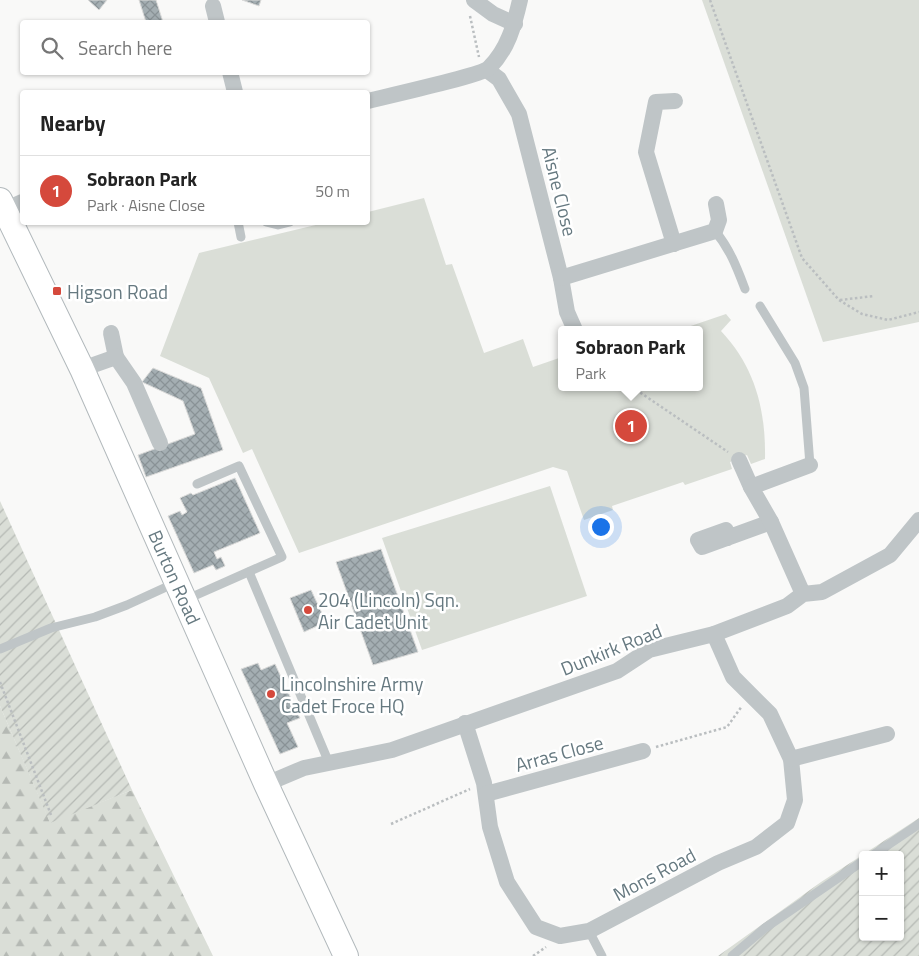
<!DOCTYPE html>
<meta charset="utf-8">
<style>
:root{--surface:#fff;--page:#f2f2f2;--text:#222;--muted:#767676;--line:#e0e0e0;--accent:#d5493c}
body{margin:0;font-family:"Titillium Web",sans-serif;background:var(--page);color:var(--text)}
.controls{position:absolute;right:15px;bottom:15px;display:grid;overflow:hidden;border-radius:5px;box-shadow:0 1px 4px #0004}
.controls button{width:45px;height:45px;display:grid;place-items:center;padding:0;border:0;border-bottom:1px solid var(--line);background:var(--surface);color:var(--text);font:25px sans-serif}
.you{position:absolute;left:600px;top:526px;width:18px;height:18px;margin:-12px;border:4px solid #fff;border-radius:50%;background:#1a73e8;box-shadow:0 0 0 8px #1a73e833}
.badge{display:grid;place-items:center;width:32px;height:32px;border-radius:50%;background:var(--accent);color:#fff;font-size:16px;font-weight:700}
.pin{position:absolute;translate:-50% -50%;border:2px solid #fff;box-shadow:0 1px 5px #0006}
.popup{position:absolute;left:558px;top:326px;width:145px;height:65px;box-sizing:border-box;display:grid;place-content:center;border-radius:5px;background:var(--surface);filter:drop-shadow(0 1px 4px #0005);font-size:16px;white-space:nowrap;color:var(--muted)}
.popup b{font-size:19px;color:var(--text)}
.popup::after{content:'';position:absolute;left:50%;top:100%;margin-left:-10px;border:10px solid transparent;border-top-color:var(--surface)}
.list{margin:0;padding:0;list-style:none}
h2{display:flex;justify-content:space-between;align-items:center;height:65px;margin:0;padding:0 20px;font-size:21px}
h2 small{font-size:16px;font-weight:400;color:var(--muted)}
.list li{display:grid;grid-template-columns:32px 1fr auto;gap:15px;align-items:center;box-sizing:border-box;height:70px;padding:0 20px;border-top:1px solid var(--line)}
.list b{display:block;font-size:19px;white-space:nowrap}
.list p{margin:0;font-size:16px;white-space:nowrap;color:var(--muted)}
.list em{font-size:16px;font-style:normal;color:var(--muted)}
.icon{flex:none;width:28px;height:28px;fill:none;stroke:currentColor;stroke-width:2;stroke-linecap:round;stroke-linejoin:round}
.map{position:relative;flex:none;width:919px;height:956px;overflow:hidden}
.search{position:absolute;background:var(--surface);box-shadow:0 1px 4px #0004;left:20px;top:20px;width:350px;height:55px;display:flex;align-items:center;gap:12px;box-sizing:border-box;padding:0 18px;border-radius:5px;color:var(--muted);font-size:19px}
.panel{position:absolute;background:var(--surface);box-shadow:0 1px 4px #0004;left:20px;top:90px;width:350px;height:135px;border-radius:5px}
.map>svg:first-child{display:block}
.forest{fill:url(#forest-firs)}
.park{fill:#daded7}
.garden{fill:url(#garden-furrows);fill-rule:evenodd}
.building{fill:url(#building-cross-hatch);stroke:#dbdbda}
.lines{fill:none;stroke-linecap:round;stroke-linejoin:round}
.secondary-casing{stroke:#b2b9bc;stroke-width:26}
.path{stroke:#babec0;stroke-width:2.5;stroke-dasharray:2.5 2.5;stroke-linecap:butt}
.lane{stroke:#bfc5c7;stroke-width:9}
.street{stroke:#bfc5c7;stroke-width:16}
.secondary{stroke:#fff;stroke-width:24}
.poi-dot{fill:#d5493c;stroke:#fff;stroke-width:2}
.labels{text-anchor:middle;dominant-baseline:central;stroke-width:5;stroke-linejoin:round;paint-order:stroke}
.street-label{font-size:19px;fill:#667980;stroke:#fff}
.poi-label{font-size:19px;fill:#667980;stroke:#fff;text-anchor:start}
</style>
<div class="map">
<svg width="919" height="956" viewBox="0 0 919 956">
<defs>
<pattern id="forest-firs" width="22" height="20" patternUnits="userSpaceOnUse" patternTransform="scale(1.25)"><rect width="22" height="20" fill="#daded7"/><path d="M5 1l3.5 6h-7zM16 11l3.5 6h-7z" fill="#b5b9b4"/></pattern>
<pattern id="garden-furrows" width="10" height="10" patternUnits="userSpaceOnUse" patternTransform="scale(1.25)"><rect width="10" height="10" fill="#daded7"/><path d="M-1 1l2-2M0 10L10 0M9 11l2-2" fill="none" stroke="#b5b9b4"/></pattern>
<pattern id="building-cross-hatch" width="8" height="8" patternUnits="userSpaceOnUse" patternTransform="scale(1.25)"><rect width="8" height="8" fill="#a4aeb2"/><path d="M0 0l8 8M0 8l8-8" fill="none" stroke="#899296"/></pattern>
</defs>
<rect width="100%" height="100%" fill="#f9f9f8"/>
<!-- forest -->
<path class="forest" d="M 0,706 L 50,822 L 132,790 L 213,956 L 0,956 Z"/>
<!-- park -->
<g class="park">
<path d="M 702,0 L 919,0 L 919,322 L 823,342 Z"/>
<path d="M 424,198 L 446,265 L 452,264 L 484,353 L 523,339 L 533,367 L 562,357 L 562,387 L 700,387 L 700,330 L 679,330 L 726,314 L 731,320 L 721,331 C 755,367 766,410 765,459 L 751,464 L 747,455 L 730,462 L 732,469 L 685,485 L 683,482 L 612,506 L 613,510 L 584,520 L 567,471 L 553,467 L 299,553 L 252,449 L 243,453 L 209,378 L 160,356 L 199,253 L 324,223 L 368,222 L 368,212 Z"/>
<path d="M 550,486 L 587,596 L 422,650 L 382,538 Z"/>
</g>
<!-- garden -->
<g class="garden">
<path d="M 0,501 L 132,790 L 50,823 L 0,706 Z"/>
<path d="M 919,818 L 919,956 L 718,956 L 821,882 ZM 863,855 L 900,855 L 900,937 L 863,937 Z"/>
</g>
<!-- building -->
<g class="building">
<path d="M 88,0 L 107,0 L 99,10 Z"/>
<path d="M 139,0 L 156,0 L 163,22 L 146,22 Z"/>
<path d="M 242,0 L 261,0 L 259,6 Z"/>
<path d="M 153,368 L 201,388 L 223,450 L 146,477 L 138,455 L 195,434 L 183,401 L 142,382 Z"/>
<path d="M 235,478 L 260,533 L 214,552 L 217,559 L 221,557 L 225,566 L 216,570 L 213,565 L 194,573 L 168,516 L 180,511 L 182,515 L 187,512 L 180,498 L 191,493 L 193,495 Z"/>
<path d="M 381,549 L 418,652 L 373,665 L 336,562 Z"/>
<path d="M 311,590 L 326,622 L 304,632 L 290,598 Z"/>
<path d="M 258,663 L 261,670 L 275,664 L 300,718 L 287,723 L 298,747 L 280,754 L 241,669 Z"/>
</g>
<g class="lines">
<!-- secondary casing -->
<g class="secondary-casing">
<path id="secondary" d="M 0,200 L 82,369 L 266,784 L 346,956"/>
</g>
<!-- path -->
<g class="path">
<path d="M 710,0 L 802,258 L 839,300 L 862,314 L 888,320 L 919,312"/>
<path d="M 470,16 L 479,57"/>
<path d="M 840,300 L 874,296"/>
<path d="M 632,387 L 728,452"/>
<path d="M 0,682 L 51,815"/>
<path d="M 656,747 L 727,727 L 742,706"/>
<path d="M 391,824 L 470,789"/>
<path d="M 533,956 L 546,947"/>
</g>
<!-- lane -->
<g class="lane">
<path d="M 238,222 L 241,237"/>
<path d="M 266,222 L 278,225 L 290,222"/>
<path d="M 715,231 C 730,249 737,268 745,289"/>
<path d="M 760,306 L 795,363 L 804,388 L 810,465"/>
<path d="M 249,572 L 329,763"/>
<path d="M 185,600 L 282,557 L 239,466 L 197,484"/>
<path d="M 0,649 L 51,628 L 95,617 L 127,605 L 175,583"/>
<path d="M 873,855 L 919,824"/>
<path d="M 589,931 L 602,956"/>
<path d="M 732,956 L 765,928 L 863,861"/>
</g>
<!-- street -->
<g class="street">
<path d="M 474,0 L 493,14 L 515,24"/>
<path d="M 213,6 L 217,22"/>
<path d="M 487,70 L 499,79 L 519,114 L 561,278 L 567,312 L 575,330"/>
<path d="M 230,72 L 235,92"/>
<path d="M 368,101 C 384,97 482,75 489,68 C 508,49 514,26 520,0"/>
<path d="M 4,210 L 22,202"/>
<path d="M 674,244 L 646,152 L 656,102 L 675,101"/>
<path d="M 561,278 L 715,231 L 719,220 L 716,204"/>
<path d="M 111,333 L 116,357"/>
<path d="M 82,369 L 116,357 L 134,383 L 160,443"/>
<path d="M 739,460 L 751,487"/>
<path d="M 728,538 L 726,530 L 698,540 L 702,547 L 771,522"/>
<path d="M 803,594 L 771,522 L 751,487 L 810,465"/>
<path d="M 465,723 L 484,783 L 490,827 L 507,882 L 536,927 L 560,936 L 589,931 L 718,863 L 756,847 L 787,823 L 795,800 L 791,759 L 770,714 L 733,677 L 714,634"/>
<path d="M 791,759 L 887,734"/>
<path d="M 266,784 L 304,768 L 392,750 L 617,671 L 649,650 L 714,634 L 787,606 L 803,594 L 822,592 L 890,555 L 919,520"/>
<path d="M 486,794 L 643,751"/>
</g>
<!-- secondary -->
<use href="#secondary" class="secondary"/>
</g>
<!-- markers -->
<g class="poi-dot">
<rect x="52" y="286" width="10" height="10" rx="2.5"/>
<circle cx="308" cy="610" r="5"/>
<circle cx="271" cy="694" r="5"/>
</g>
<g class="labels">
<!-- street labels -->
<g class="street-label">
<text transform="translate(560 191) rotate(76)">Aisne Close</text>
<text transform="translate(175 577) rotate(66)">Burton Road</text>
<text transform="translate(611 649) rotate(-22)">Dunkirk Road</text>
<text transform="translate(559 753) rotate(-15)">Arras Close</text>
<text transform="translate(654 874) rotate(-28)">Mons Road</text>
</g>
<!-- poi labels -->
<g class="poi-label">
<text x="67" y="291">Higson Road</text>
<text x="318" y="599">204 (Lincoln) Sqn.<tspan x="318" dy="22">Air Cadet Unit</tspan></text>
<text x="281" y="683">Lincolnshire Army<tspan x="281" dy="22">Cadet Froce HQ</tspan></text>
</g>
</g>
</svg>
<div class="controls">
<button>+</button>
<button>−</button>
</div>
<div class="you"></div>
<div class="pin badge" style="left:631px;top:426px">1</div>
<div class="popup"><b>Sobraon Park</b>Park</div>
<div class="search"><svg class="icon" aria-label="search" viewBox="0 0 24 24"><circle cx="10" cy="10" r="6"/><path d="M15 15l6 6"/></svg>Search here</div>
<section class="panel">
<h2>Nearby<small></small></h2>
<ul class="list">
<li><span class="badge">1</span><div><b>Sobraon Park</b><p>Park · Aisne Close</p></div><em>50 m</em></li>
</ul>
</section>
</div>
